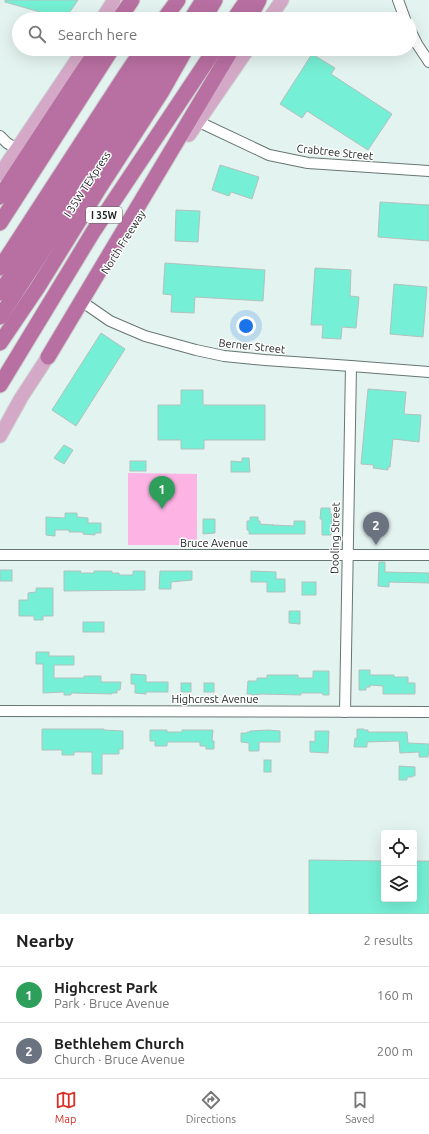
<!DOCTYPE html>
<meta charset="utf-8">
<style>
:root{--surface:#fff;--page:#f2f2f2;--text:#222;--muted:#767676;--line:#e0e0e0;--accent:#d93025}
body{margin:0;font-family:Ubuntu,sans-serif;background:var(--page);color:var(--text)}
.controls{position:absolute;right:12px;bottom:12px;display:grid;overflow:hidden;border-radius:4px;box-shadow:0 4px 16px #0002}
.controls button{width:36px;height:36px;display:grid;place-items:center;padding:0;border:0;border-bottom:1px solid var(--line);background:var(--surface);color:var(--text);font:20px sans-serif}
.you{position:absolute;left:246px;top:326px;width:14px;height:14px;margin:-10px;border:3px solid #fff;border-radius:50%;background:#1a73e8;box-shadow:0 0 0 6px #1a73e833}
.badge{display:grid;place-items:center;width:26px;height:26px;border-radius:50%;background:var(--accent);color:#fff;font-size:13px;font-weight:700}
.pin{position:absolute;translate:-50% -33px;filter:drop-shadow(0 1px 2px #0008)}
.pin::after{content:'';position:absolute;top:21px;width:14px;height:12px;background:inherit;clip-path:polygon(0 0,100% 0,50% 100%)}
.list{margin:0;padding:0;list-style:none}
h2{display:flex;justify-content:space-between;align-items:center;height:52px;margin:0;padding:0 16px;font-size:17px}
h2 small{font-size:13px;font-weight:400;color:var(--muted)}
.list li{display:grid;grid-template-columns:26px 1fr auto;gap:12px;align-items:center;box-sizing:border-box;height:56px;padding:0 16px;border-top:1px solid var(--line)}
.list b{display:block;font-size:15px;white-space:nowrap}
.list p{margin:0;font-size:13px;white-space:nowrap;color:var(--muted)}
.list em{font-size:13px;font-style:normal;color:var(--muted)}
.icon{flex:none;width:22px;height:22px;fill:none;stroke:currentColor;stroke-width:2;stroke-linecap:round;stroke-linejoin:round}
.map{position:relative;flex:none;width:429px;height:914px;overflow:hidden}
.search{position:absolute;background:var(--surface);box-shadow:0 4px 16px #0002;left:12px;right:12px;top:12px;height:44px;display:flex;align-items:center;gap:10px;box-sizing:border-box;padding:0 14px;border-radius:22px;color:var(--muted);font-size:15px}
.sheet{height:164px;background:var(--surface)}
nav{display:flex;justify-content:space-around;align-items:center;box-sizing:border-box;height:56px;border-top:1px solid var(--line);background:var(--surface);font-size:11px;color:var(--muted)}
nav a{display:grid;justify-items:center;gap:2px}
nav .on{color:var(--accent)}
.map>svg:first-child{display:block}
.green{fill:#feb3e5}
.building{fill:#75efd5;stroke:#b2c2bd}
.lines{fill:none;stroke-linecap:round;stroke-linejoin:round}
.minor-casing{stroke:#677672;stroke-width:12}
.major-casing{stroke:#cdcece;stroke-width:15}
.highway-casing{stroke:#cdcece;stroke-width:17}
.minor{stroke:#fff;stroke-width:10}
.major{stroke:#d4a9c7;stroke-width:13}
.highway{stroke:#b86fa1;stroke-width:15}
.labels{text-anchor:middle;dominant-baseline:central;stroke-width:3;stroke-linejoin:round;paint-order:stroke}
.shield{fill:#fff;stroke:#606463;stroke-width:1}
.shield-label{font-size:10px;font-weight:bold;fill:#1c2220}
.street-label{font-size:11px;fill:#1c2220;stroke:#fff}
</style>
<div class="map">
<svg width="429" height="914" viewBox="0 0 429 914">
<rect width="100%" height="100%" fill="#e3f3ef"/>
<!-- green -->
<path class="green" d="M 128,473 L 197,474 L 197,545 L 128,545 Z"/>
<!-- building -->
<g class="building">
<path d="M 5,0 L 78,0 L 65,19 L 43,19 L 47,14 L 5,2 Z"/>
<path d="M 312,54 L 335,68 L 331,74 L 392,114 L 368,150 L 307,111 L 302,118 L 280,104 Z"/>
<path d="M 220,165 L 259,177 L 252,199 L 231,192 L 229,196 L 212,190 Z"/>
<path d="M 380,202 L 429,205 L 429,241 L 378,237 Z"/>
<path d="M 176,210 L 200,211 L 198,242 L 175,241 Z"/>
<path d="M 165,263 L 265,270 L 263,301 L 195,297 L 194,313 L 171,312 L 172,295 L 163,294 Z"/>
<path d="M 315,268 L 351,270 L 350,296 L 359,297 L 356,328 L 342,327 L 341,339 L 322,338 L 323,325 L 311,325 Z"/>
<path d="M 394,284 L 427,287 L 423,337 L 390,334 Z"/>
<path d="M 101,333 L 125,349 L 76,426 L 52,410 Z"/>
<path d="M 368,389 L 406,392 L 404,414 L 421,415 L 419,442 L 393,439 L 390,467 L 388,467 L 388,470 L 373,468 L 374,465 L 361,464 Z"/>
<path d="M 181,390 L 203,390 L 203,405 L 265,405 L 265,440 L 204,440 L 204,449 L 181,449 L 181,440 L 158,440 L 158,405 L 181,405 Z"/>
<path d="M 64,445 L 73,450 L 64,464 L 54,458 Z"/>
<path d="M 242,458 L 249,458 L 250,472 L 231,472 L 231,461 L 242,462 Z"/>
<rect x="130" y="461" width="16" height="10"/>
<path d="M 321,508 L 330,508 L 330,514 L 332,514 L 331,535 L 322,535 L 322,519 L 320,519 Z"/>
<path d="M 65,513 L 77,513 L 77,517 L 88,518 L 88,523 L 101,523 L 101,533 L 95,533 L 95,535 L 83,534 L 83,532 L 69,532 L 69,530 L 55,530 L 55,536 L 46,535 L 46,517 L 65,518 Z"/>
<path d="M 250,517 L 258,517 L 258,521 L 260,521 L 260,524 L 273,525 L 272,525 L 294,526 L 294,521 L 305,521 L 305,534 L 249,534 L 249,530 L 247,530 L 247,521 L 250,521 Z"/>
<path d="M 203,519 L 215,519 L 215,533 L 203,534 Z"/>
<path d="M 379,562 L 385,562 L 385,572 L 429,573 L 429,583 L 389,582 L 389,587 L 378,586 Z"/>
<rect x="0" y="570" width="12" height="11"/>
<path d="M 64,571 L 81,571 L 80,573 L 94,573 L 94,571 L 112,571 L 112,573 L 119,573 L 119,575 L 133,575 L 133,571 L 145,571 L 145,590 L 64,591 Z"/>
<path d="M 160,571 L 192,571 L 192,580 L 171,582 L 171,589 L 159,589 Z"/>
<path d="M 251,571 L 276,572 L 276,579 L 285,579 L 285,592 L 267,592 L 267,582 L 251,582 Z"/>
<rect x="302" y="582" width="14" height="13"/>
<path d="M 36,588 L 53,588 L 53,616 L 43,616 L 43,620 L 34,620 L 34,616 L 19,616 L 19,600 L 28,600 L 28,593 L 36,592 Z"/>
<path d="M 289,611 L 300,611 L 300,624 L 289,623 Z"/>
<rect x="83" y="622" width="21" height="10"/>
<path d="M 36,652 L 49,652 L 49,656 L 74,656 L 74,665 L 54,665 L 54,678 L 84,678 L 84,676 L 101,676 L 101,682 L 121,682 L 120,690 L 117,690 L 117,693 L 112,693 L 112,694 L 71,693 L 71,695 L 64,695 L 64,692 L 43,693 L 43,664 L 36,664 Z"/>
<path d="M 359,670 L 370,670 L 370,675 L 394,675 L 394,677 L 408,677 L 408,683 L 415,683 L 415,694 L 383,694 L 383,686 L 370,685 L 370,687 L 366,687 L 366,690 L 359,690 Z"/>
<path d="M 313,671 L 329,671 L 329,695 L 323,695 L 322,693 L 301,693 L 301,695 L 262,694 L 251,695 L 251,694 L 247,694 L 248,681 L 257,681 L 257,678 L 267,678 L 267,675 L 298,675 L 298,678 L 313,678 Z"/>
<path d="M 131,674 L 146,675 L 146,682 L 168,682 L 168,692 L 146,692 L 146,694 L 135,693 L 135,684 L 131,684 Z"/>
<rect x="181" y="683" width="10" height="9"/>
<rect x="204" y="683" width="10" height="9"/>
<path d="M 42,729 L 104,729 L 104,730 L 123,731 L 123,749 L 119,749 L 119,754 L 102,754 L 102,774 L 92,774 L 92,752 L 74,752 L 74,755 L 62,755 L 62,750 L 42,750 Z"/>
<path d="M 357,729 L 364,729 L 364,730 L 368,730 L 368,732 L 407,732 L 408,743 L 429,744 L 429,754 L 428,754 L 428,757 L 419,757 L 419,752 L 400,753 L 399,741 L 367,742 L 367,747 L 354,747 L 355,738 L 357,739 Z"/>
<path d="M 150,730 L 167,730 L 167,732 L 182,732 L 182,730 L 213,730 L 212,741 L 214,741 L 214,749 L 206,749 L 206,746 L 200,746 L 200,742 L 167,742 L 167,746 L 155,746 L 155,741 L 150,741 Z"/>
<path d="M 268,730 L 280,731 L 280,742 L 259,742 L 259,751 L 249,751 L 249,743 L 241,742 L 241,733 L 247,733 L 247,732 L 250,732 L 250,731 Z"/>
<path d="M 315,731 L 329,731 L 328,753 L 310,752 L 310,741 L 315,742 Z"/>
<rect x="264" y="760" width="7" height="12"/>
<path d="M 399,766 L 415,767 L 415,776 L 412,776 L 412,777 L 407,777 L 407,780 L 399,780 Z"/>
<path d="M 309,860 L 384,861 L 384,899 L 414,899 L 414,861 L 429,861 L 429,914 L 309,914 Z"/>
</g>
<g class="lines">
<!-- minor casing -->
<g class="minor-casing">
<g id="minor">
<path d="M 398,0 L 405,19"/>
<path d="M 410,30 L 417,44 L 429,62"/>
<path d="M 197,121 L 269,155 L 308,163 L 429,171"/>
<path d="M 0,136 L 7,143 L 17,149"/>
<path d="M 84,303 L 110,321 L 145,336 L 196,350 L 224,356 L 265,360 L 351,366 L 429,372"/>
<path d="M 0,555 L 429,555"/>
<path d="M 0,711 L 429,712"/>
<path d="M 345,712 L 351,366"/>
</g>
</g>
<!-- major casing -->
<g class="major-casing">
<g id="major">
<path d="M 102,19 L 114,0"/>
<path d="M 269,19 L 282,0"/>
<path d="M 189,135 L 248,49"/>
<path d="M 0,174 L 84,49"/>
<path d="M 0,436 L 21,398 L 53,349"/>
</g>
</g>
<!-- highway casing -->
<g class="highway-casing">
<g id="highway">
<path d="M 119,19 L 132,0"/>
<path d="M 164,19 L 178,0"/>
<path d="M 191,19 L 203,0"/>
<path d="M 204,19 L 215,0"/>
<path d="M 234,19 L 247,0"/>
<path d="M 249,19 L 259,0"/>
<path d="M 0,197 L 78,78 L 98,49"/>
<path d="M 0,223 L 112,49"/>
<path d="M 0,268 L 126,74 L 143,49"/>
<path d="M 0,293 L 157,49"/>
<path d="M 0,317 L 114,141 L 172,49"/>
<path d="M 0,343 L 38,287 L 100,187 L 161,93 L 186,49"/>
<path d="M 48,357 L 232,49"/>
<path d="M 0,385 L 93,232 L 215,49"/>
</g>
</g>
<!-- minor -->
<use href="#minor" class="minor"/>
<!-- major -->
<use href="#major" class="major"/>
<!-- highway -->
<use href="#highway" class="highway"/>
</g>
<g class="labels">
<!-- shield labels -->
<rect class="shield" x="86" y="207" width="36" height="16" rx="3"/>
<g class="shield-label">
<text x="104" y="215">I 35W</text>
</g>
<!-- street labels -->
<g class="street-label">
<text transform="translate(335 152) rotate(6)">Crabtree Street</text>
<text transform="translate(87 184) rotate(-57)">I 35W TEXpress</text>
<text transform="translate(123 242) rotate(-58)">North Freeway</text>
<text transform="translate(252 346) rotate(6)">Berner Street</text>
<text transform="translate(335 538) rotate(-89)">Dooling Street</text>
<text x="214" y="543">Bruce Avenue</text>
<text x="215" y="699">Highcrest Avenue</text>
</g>
</g>
</svg>
<div class="controls">
<button><svg class="icon" aria-label="locate" viewBox="0 0 24 24"><circle cx="12" cy="12" r="6"/><path d="M12 2v4M12 18v4M2 12h4M18 12h4"/></svg></button>
<button><svg class="icon" aria-label="layers" viewBox="0 0 24 24"><path d="M12 4l9 5-9 5-9-5zM3 14l9 5 9-5"/></svg></button>
</div>
<div class="you"></div>
<div class="pin badge" style="left:162px;top:509px;background:#2e9e5b">1</div>
<div class="pin badge" style="left:376px;top:545px;background:#6b7280">2</div>
<div class="search"><svg class="icon" aria-label="search" viewBox="0 0 24 24"><circle cx="10" cy="10" r="6"/><path d="M15 15l6 6"/></svg>Search here</div>
</div>
<section class="sheet">
<h2>Nearby<small>2 results</small></h2>
<ul class="list">
<li><span class="badge" style="background:#2e9e5b">1</span><div><b>Highcrest Park</b><p>Park · Bruce Avenue</p></div><em>160 m</em></li>
<li><span class="badge" style="background:#6b7280">2</span><div><b>Bethlehem Church</b><p>Church · Bruce Avenue</p></div><em>200 m</em></li>
</ul>
</section>
<nav>
<a class="on"><svg class="icon" aria-label="map" viewBox="0 0 24 24"><path d="M3 6l6-2 6 2 6-2v14l-6 2-6-2-6 2zM9 4v14M15 6v14"/></svg>Map</a>
<a><svg class="icon" aria-label="directions" viewBox="0 0 24 24"><path d="M12 3l9 9-9 9-9-9zM9 14v-3h6M13 9l2 2-2 2"/></svg>Directions</a>
<a><svg class="icon" aria-label="saved" viewBox="0 0 24 24"><path d="M7 4h10v16l-5-4-5 4z"/></svg>Saved</a>
</nav>
